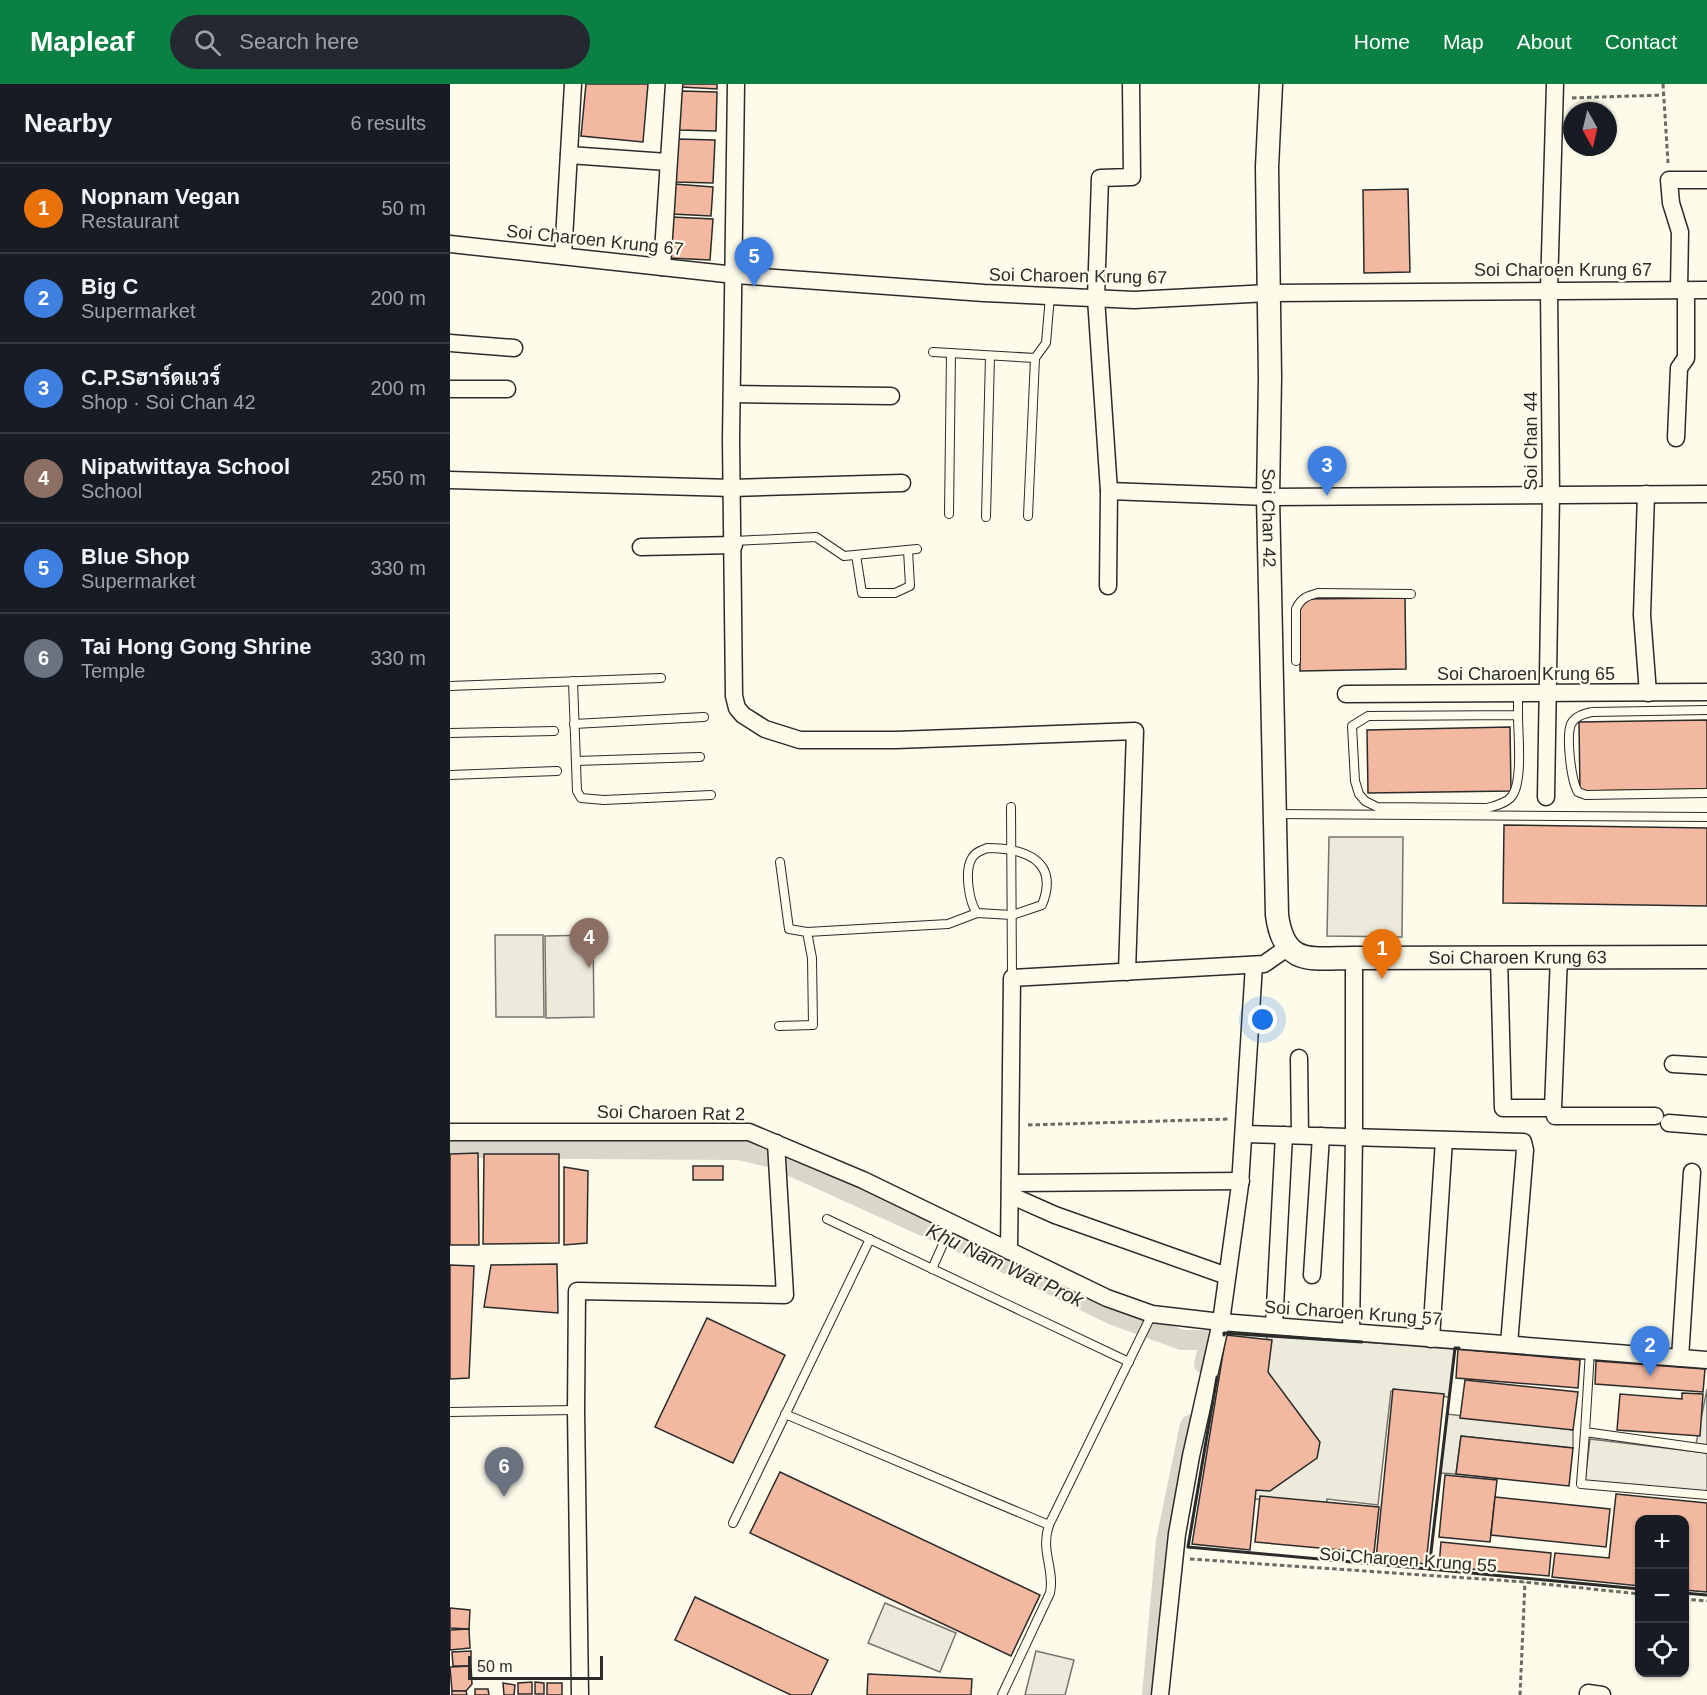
<!DOCTYPE html>
<meta charset="utf-8">
<style>
:root{--surface:#171b24;--page:#242831;--text:#f1f3f6;--muted:#9ea1a6;--line:#363941;--accent:#0b8043}
body{margin:0;font-family:Arial,Sarabun,sans-serif;background:var(--page);color:var(--text)}
.controls{position:absolute;right:18px;bottom:18px;display:grid;overflow:hidden;border-radius:12px;box-shadow:0 2px 4px #0004}
.controls button{width:54px;height:54px;display:grid;place-items:center;padding:0;border:0;border-bottom:2px solid var(--line);background:var(--surface);color:var(--text);font:30px sans-serif}
.compass{position:absolute;left:1113px;top:18px;width:54px;height:54px;border-radius:50%;background:var(--surface);box-shadow:0 2px 4px #0004;rotate:172deg}
.scale{position:absolute;left:18px;bottom:15px;width:135px;box-sizing:border-box;padding-left:6px;border:3px solid #2b2b2b;border-top:0;font-size:16px;line-height:21px;white-space:nowrap;color:#2b2b2b;-webkit-text-stroke:4px #fdfbea;paint-order:stroke}
.you{position:absolute;left:813px;top:936px;width:21px;height:21px;margin:-15px;border:4px solid #fff;border-radius:50%;background:#1a73e8;box-shadow:0 0 0 9px #1a73e833}
.badge{display:grid;place-items:center;width:39px;height:39px;border-radius:50%;background:var(--accent);color:#fff;font-size:20px;font-weight:700}
.pin{position:absolute;translate:-50% -50px;filter:drop-shadow(0 2px 3px #0008)}
.pin::after{content:'';position:absolute;top:32px;width:21px;height:18px;background:inherit;clip-path:polygon(0 0,100% 0,50% 100%)}
.list{margin:0;padding:0;list-style:none}
h2{display:flex;justify-content:space-between;align-items:center;height:78px;margin:0;padding:0 24px;font-size:26px}
h2 small{font-size:20px;font-weight:400;color:var(--muted)}
.list li{display:grid;grid-template-columns:39px 1fr auto;gap:18px;align-items:center;box-sizing:border-box;height:90px;padding:0 24px;border-top:2px solid var(--line)}
.list b{display:block;font-size:22px;white-space:nowrap}
.list p{margin:0;font-size:20px;white-space:nowrap;color:var(--muted)}
.list em{font-size:20px;font-style:normal;color:var(--muted)}
.icon{flex:none;width:33px;height:33px;fill:none;stroke:currentColor;stroke-width:2;stroke-linecap:round;stroke-linejoin:round}
.map{position:relative;flex:none;width:1257px;height:1611px;overflow:hidden}
header{display:flex;align-items:center;gap:36px;box-sizing:border-box;height:84px;padding:0 30px;background:var(--accent);color:#fff}
header strong{font-size:28px}
nav{display:flex;gap:33px;margin-inline-start:auto;font-size:21px}
.search{width:420px;height:54px;background:var(--page);display:flex;align-items:center;gap:15px;box-sizing:border-box;padding:0 21px;border-radius:33px;color:var(--muted);font-size:22px}
main{display:flex}
aside{flex:1;background:var(--surface)}
.map>svg:first-child{display:block}
.green{fill:#ecebdb;stroke:#74746e;stroke-width:1.5}
.lines{fill:none;stroke-linecap:round;stroke-linejoin:round}
.canal{stroke:#d8d7c9;stroke-width:20}
.building{fill:#f2b8a0;stroke:#2b2b2b;stroke-width:1.5}
.lane-casing{stroke:#2b2b2b;stroke-width:10}
.street-casing{stroke:#2b2b2b;stroke-width:19}
.secondary-casing{stroke:#2b2b2b;stroke-width:25}
.path{stroke:#6a6964;stroke-width:3;stroke-dasharray:4.5 3;stroke-linecap:butt}
.lane{stroke:#fdfbea;stroke-width:8}
.street{stroke:#fdfbea;stroke-width:16}
.secondary{stroke:#fdfbea;stroke-width:22}
.wall{stroke:#2b2b2b;stroke-width:3}
.labels{text-anchor:middle;dominant-baseline:central;stroke-width:4.5;stroke-linejoin:round;paint-order:stroke}
.street-label{font-size:18px;fill:#2b2b2b;stroke:#fdfbea}
.water-label{font-size:20px;font-style:italic;fill:#2b2b2b;stroke:#fdfbea}
</style>
<header>
<strong>Mapleaf</strong>
<div class="search"><svg class="icon" aria-label="search" viewBox="0 0 24 24"><circle cx="10" cy="10" r="6"/><path d="M15 15l6 6"/></svg>Search here</div>
<nav><a>Home</a><a>Map</a><a>About</a><a>Contact</a></nav>
</header>
<main>
<aside>
<h2>Nearby<small>6 results</small></h2>
<ul class="list">
<li><span class="badge" style="background:#e8710a">1</span><div><b>Nopnam Vegan</b><p>Restaurant</p></div><em>50 m</em></li>
<li><span class="badge" style="background:#3f7fe0">2</span><div><b>Big C</b><p>Supermarket</p></div><em>200 m</em></li>
<li><span class="badge" style="background:#3f7fe0">3</span><div><b>C.P.Sฮาร์ดแวร์</b><p>Shop · Soi Chan 42</p></div><em>200 m</em></li>
<li><span class="badge" style="background:#8d6e63">4</span><div><b>Nipatwittaya School</b><p>School</p></div><em>250 m</em></li>
<li><span class="badge" style="background:#3f7fe0">5</span><div><b>Blue Shop</b><p>Supermarket</p></div><em>330 m</em></li>
<li><span class="badge" style="background:#6b7280">6</span><div><b>Tai Hong Gong Shrine</b><p>Temple</p></div><em>330 m</em></li>
</ul>
</aside>
<div class="map">
<svg width="1257" height="1611" viewBox="0 0 1257 1611">
<rect width="100%" height="100%" fill="#fdfbea"/>
<!-- green -->
<g class="green">
<path d="M 879,753 L 953,753 L 952,853 L 877,852 Z"/>
<path d="M 45,851 L 93,851 L 94,933 L 46,933 Z"/>
<path d="M 143,851 L 144,933 L 96,934 L 95,852 Z"/>
<path d="M 817,1252 L 1005,1264 L 999,1313 L 941,1307 L 928,1421 L 877,1415 L 876,1425 L 799,1414 Z"/>
<path d="M 1257,1305 L 1257,1361 L 1246,1360 Z"/>
<path d="M 997,1330 L 1123,1346 L 1123,1364 L 1011,1352 L 1006,1390 L 990,1389 Z"/>
<path d="M 1140,1355 L 1257,1369 L 1257,1408 L 1135,1397 Z"/>
<path d="M 435,1519 L 506,1549 L 490,1588 L 418,1559 Z"/>
<path d="M 586,1567 L 624,1576 L 615,1611 L 575,1611 Z"/>
</g>
<g class="lines">
<!-- canal -->
<g class="canal">
<path d="M 0,1064 L 289,1066 L 323,1074 L 575,1188 L 663,1231 L 732,1256 L 760,1256 L 754,1280"/>
<path d="M 702,1611 L 716,1457 L 740,1341"/>
</g>
</g>
<!-- building -->
<g class="building">
<path d="M 136,0 L 198,0 L 193,58 L 131,52 Z"/>
<path d="M 231,0 L 267,0 L 267,5 L 231,3 Z"/>
<path d="M 231,7 L 267,8 L 266,47 L 229,46 Z"/>
<path d="M 227,55 L 265,56 L 263,99 L 225,98 Z"/>
<path d="M 224,100 L 263,103 L 261,132 L 222,130 Z"/>
<path d="M 958,105 L 960,188 L 914,189 L 913,106 Z"/>
<path d="M 222,133 L 263,135 L 260,176 L 219,174 Z"/>
<path d="M 955,514 L 956,585 L 850,587 L 850,515 Z"/>
<path d="M 1257,636 L 1257,705 L 1130,707 L 1129,638 Z"/>
<path d="M 1060,643 L 1061,707 L 918,709 L 917,646 Z"/>
<path d="M 1054,741 L 1257,744 L 1257,822 L 1053,819 Z"/>
<path d="M 28,1069 L 29,1161 L 0,1161 L 0,1070 Z"/>
<path d="M 34,1070 L 109,1070 L 109,1159 L 33,1160 Z"/>
<rect x="243" y="1082" width="30" height="14"/>
<path d="M 114,1083 L 138,1087 L 137,1159 L 114,1161 Z"/>
<path d="M 107,1180 L 108,1229 L 34,1223 L 41,1181 Z"/>
<path d="M 0,1181 L 24,1182 L 19,1294 L 0,1295 Z"/>
<path d="M 257,1234 L 335,1271 L 283,1379 L 205,1343 Z"/>
<path d="M 776,1251 L 822,1256 L 818,1288 L 870,1358 L 867,1374 L 820,1407 L 806,1406 L 800,1466 L 742,1460 Z"/>
<path d="M 1008,1265 L 1130,1276 L 1128,1304 L 1006,1294 Z"/>
<path d="M 1146,1277 L 1255,1285 L 1253,1308 L 1145,1300 Z"/>
<path d="M 1015,1296 L 1128,1308 L 1123,1346 L 1010,1334 Z"/>
<path d="M 943,1305 L 994,1310 L 976,1480 L 926,1475 Z"/>
<path d="M 1232,1309 L 1253,1310 L 1250,1352 L 1167,1346 L 1170,1310 L 1232,1315 Z"/>
<path d="M 1011,1352 L 1123,1364 L 1119,1402 L 1006,1390 Z"/>
<path d="M 330,1388 L 590,1511 L 561,1572 L 300,1449 Z"/>
<path d="M 995,1391 L 1047,1396 L 1040,1458 L 989,1453 Z"/>
<path d="M 1166,1410 L 1257,1419 L 1257,1508 L 1234,1506 L 1234,1436 L 1190,1436 L 1190,1502 L 1102,1493 L 1105,1469 L 1159,1474 Z"/>
<path d="M 810,1412 L 929,1423 L 924,1469 L 805,1458 Z"/>
<path d="M 1045,1413 L 1160,1425 L 1156,1463 L 1041,1451 Z"/>
<path d="M 991,1458 L 1101,1469 L 1099,1492 L 989,1482 Z"/>
<path d="M 245,1513 L 378,1576 L 361,1611 L 341,1611 L 225,1556 Z"/>
<path d="M 0,1524 L 20,1526 L 19,1545 L 0,1544 Z"/>
<path d="M 19,1545 L 20,1564 L 0,1566 L 0,1546 Z"/>
<path d="M 21,1567 L 21,1582 L 3,1582 L 2,1568 Z"/>
<path d="M 21,1582 L 22,1600 L 16,1607 L 2,1607 L 0,1583 Z"/>
<path d="M 418,1590 L 522,1595 L 521,1611 L 417,1611 Z"/>
<path d="M 82,1598 L 82,1610 L 68,1610 L 68,1599 Z"/>
<path d="M 85,1598 L 94,1599 L 94,1610 L 85,1610 Z"/>
<path d="M 53,1599 L 65,1601 L 64,1611 L 54,1611 Z"/>
<rect x="97" y="1599" width="15" height="12"/>
<path d="M 25,1605 L 38,1605 L 39,1611 L 25,1611 Z"/>
<path d="M 2,1607 L 16,1607 L 17,1611 L 2,1611 Z"/>
</g>
<g class="lines">
<!-- lane casing -->
<g class="lane-casing">
<g id="lane">
<path d="M 483,268 L 585,274 L 596,259 L 600,212"/>
<path d="M 499,430 L 501,269"/>
<path d="M 578,432 L 585,274"/>
<path d="M 536,433 L 540,272"/>
<path d="M 284,457 L 366,453 L 394,472 L 467,465"/>
<path d="M 406,471 L 412,509 L 445,509 L 460,502 L 458,466"/>
<path d="M 846,577 L 846,525 C 851,514 857,512 868,509 L 961,510"/>
<path d="M 123,597 L 127,707 L 131,714 L 154,716 L 261,711"/>
<path d="M 0,602 L 211,594"/>
<path d="M 1257,626 L 1142,628 C 1134,630 1125,632 1121,640 C 1116,653 1121,697 1128,708 L 1136,711 L 1257,709"/>
<path d="M 1068,631 C 1068,651 1073,697 1062,712 C 1057,719 1045,722 1037,724 L 927,723 L 915,717 L 909,710 L 905,697 L 902,642 L 918,632 L 1068,631 L 1068,608"/>
<path d="M 124,640 L 254,633"/>
<path d="M 0,649 L 104,647"/>
<path d="M 126,677 L 250,673"/>
<path d="M 0,691 L 107,687"/>
<path d="M 561,723 L 562,894"/>
<path d="M 825,730 L 1257,733"/>
<path d="M 537,764 C 574,764 610,776 592,821 L 562,831 L 527,829 C 519,818 514,787 522,774 C 525,768 531,767 537,764 Z"/>
<path d="M 357,848 L 498,840 L 527,829"/>
<path d="M 329,942 L 363,941 L 362,874 L 357,848 L 339,845 L 330,778"/>
<path d="M 377,1135 L 679,1278"/>
<path d="M 482,1185 L 502,1140"/>
<path d="M 1140,1267 L 1135,1348 L 1257,1365"/>
<path d="M 0,1328 L 126,1326"/>
<path d="M 335,1330 L 599,1441"/>
<path d="M 1135,1348 L 1131,1400 L 1257,1411"/>
<path d="M 283,1439 L 420,1155"/>
<path d="M 552,1611 L 600,1509 C 605,1485 590,1467 599,1441 L 702,1230"/>
</g>
</g>
<!-- street casing -->
<g class="street-casing">
<g id="street">
<path d="M 286,0 L 281,356 L 284,612 L 287,624 L 293,631 L 315,645 L 350,656 L 446,656 L 685,647 L 677,888"/>
<path d="M 119,71 L 217,78"/>
<path d="M 0,160 L 285,191 L 534,209 L 684,216 L 819,209 L 1257,206"/>
<path d="M 113,172 L 123,0"/>
<path d="M 212,183 L 224,0"/>
<path d="M 1229,206 L 1230,148 L 1221,119 L 1219,96 L 1257,96"/>
<path d="M 0,259 L 64,264"/>
<path d="M 0,305 L 57,305"/>
<path d="M 282,310 L 441,312"/>
<path d="M 1226,354 L 1229,284 L 1236,274 L 1236,206"/>
<path d="M 0,396 L 282,404 L 452,399"/>
<path d="M 659,407 L 818,413 L 1257,410"/>
<path d="M 1196,410 L 1192,531 L 1198,609"/>
<path d="M 191,463 L 284,461"/>
<path d="M 658,502 L 659,407 L 646,214 L 650,94 L 682,93 L 681,0"/>
<path d="M 896,610 L 1257,608"/>
<path d="M 1096,713 L 1101,410 L 1099,205 L 1105,0"/>
<path d="M 1109,872 L 1103,1024 L 1105,1032 L 1205,1032"/>
<path d="M 904,874 L 904,1047"/>
<path d="M 1049,874 L 1053,1024 L 1103,1024"/>
<path d="M 849,974 L 850,1051"/>
<path d="M 1223,980 L 1257,982"/>
<path d="M 1219,1039 L 1257,1042"/>
<path d="M 0,1048 L 299,1048 L 413,1096 L 657,1214 L 702,1230 L 771,1238 L 1257,1276"/>
<path d="M 794,1050 L 1073,1058 L 1075,1066 L 1059,1260"/>
<path d="M 560,1099 L 791,1097"/>
<path d="M 560,1111 L 605,1131 L 777,1192"/>
<path d="M 559,1167 L 562,894 L 814,880 L 837,864"/>
<path d="M 862,1191 L 871,1052"/>
<path d="M 824,1242 L 834,1051"/>
<path d="M 901,1248 L 904,1053"/>
<path d="M 981,1255 L 994,1056"/>
<path d="M 1230,1274 L 1242,1088"/>
<path d="M 1138,1609 L 1152,1611"/>
<path d="M 130,1611 L 126,1326 L 127,1207 L 335,1211 L 326,1059"/>
<path d="M 710,1611 L 727,1450 L 741,1372 L 771,1238 L 790,1101 L 804,881"/>
</g>
</g>
<!-- secondary casing -->
<g class="secondary-casing">
<g id="secondary">
<path id="s1" d="M 821,0 L 817,83 L 820,293 L 818,413 L 827,831 C 834,883 861,874 904,874 L 1257,873"/>
</g>
</g>
<!-- path -->
<g class="path">
<path d="M 1213,0 L 1218,79"/>
<path d="M 1122,14 L 1213,11"/>
<path d="M 578,1041 L 778,1035"/>
<path d="M 740,1475 L 1075,1498 L 1190,1510"/>
<path d="M 1234,1515 L 1257,1517"/>
<path d="M 1070,1611 L 1075,1498"/>
</g>
<!-- lane -->
<use href="#lane" class="lane"/>
<!-- street -->
<use href="#street" class="street"/>
<!-- secondary -->
<use href="#secondary" class="secondary"/>
<!-- wall -->
<g class="wall">
<path d="M 774,1251 L 774,1249 L 912,1258"/>
<path d="M 1009,1264 L 1005,1264 L 979,1485 L 1190,1505"/>
<path d="M 767,1293 L 738,1463 L 979,1485"/>
<path d="M 1234,1509 L 1257,1511"/>
</g>
</g>
<g class="labels">
<!-- street labels -->
<g class="street-label">
<text transform="translate(145 156) rotate(6)">Soi Charoen Krung 67</text>
<text x="1113" y="186">Soi Charoen Krung 67</text>
<text transform="translate(628 192) rotate(1)">Soi Charoen Krung 67</text>
<text transform="translate(1081 357) rotate(-90)">Soi Chan 44</text>
<text stroke="none"><textPath href="#s1" startOffset="434">Soi Chan 42</textPath></text>
<text x="1076" y="590">Soi Charoen Krung 65</text>
<text stroke="none"><textPath href="#s1" startOffset="1098">Soi Charoen Krung 63</textPath></text>
<text transform="translate(221 1029) rotate(1)">Soi Charoen Rat 2</text>
<text transform="translate(903 1229) rotate(4)">Soi Charoen Krung 57</text>
<text transform="translate(958 1476) rotate(4)">Soi Charoen Krung 55</text>
</g>
<!-- water labels -->
<g class="water-label">
<text transform="translate(555 1181) rotate(25)">Khu Nam Wat Prok</text>
</g>
</g>
</svg>
<div class="controls">
<button>+</button>
<button>−</button>
<button><svg class="icon" aria-label="locate" viewBox="0 0 24 24"><circle cx="12" cy="12" r="6"/><path d="M12 2v4M12 18v4M2 12h4M18 12h4"/></svg></button>
</div>
<svg class="compass" viewBox="-18 -18 36 36"><path d="M0-13l5 13h-10z" fill="#e53935"/><path d="M0 13l5-13h-10z" fill="#9ea1a6"/></svg>
<div class="scale">50 m</div>
<div class="you"></div>
<div class="pin badge" style="left:932px;top:895px;background:#e8710a">1</div>
<div class="pin badge" style="left:1200px;top:1292px;background:#3f7fe0">2</div>
<div class="pin badge" style="left:877px;top:412px;background:#3f7fe0">3</div>
<div class="pin badge" style="left:139px;top:884px;background:#8d6e63">4</div>
<div class="pin badge" style="left:304px;top:203px;background:#3f7fe0">5</div>
<div class="pin badge" style="left:54px;top:1413px;background:#6b7280">6</div>
</div>
</main>
